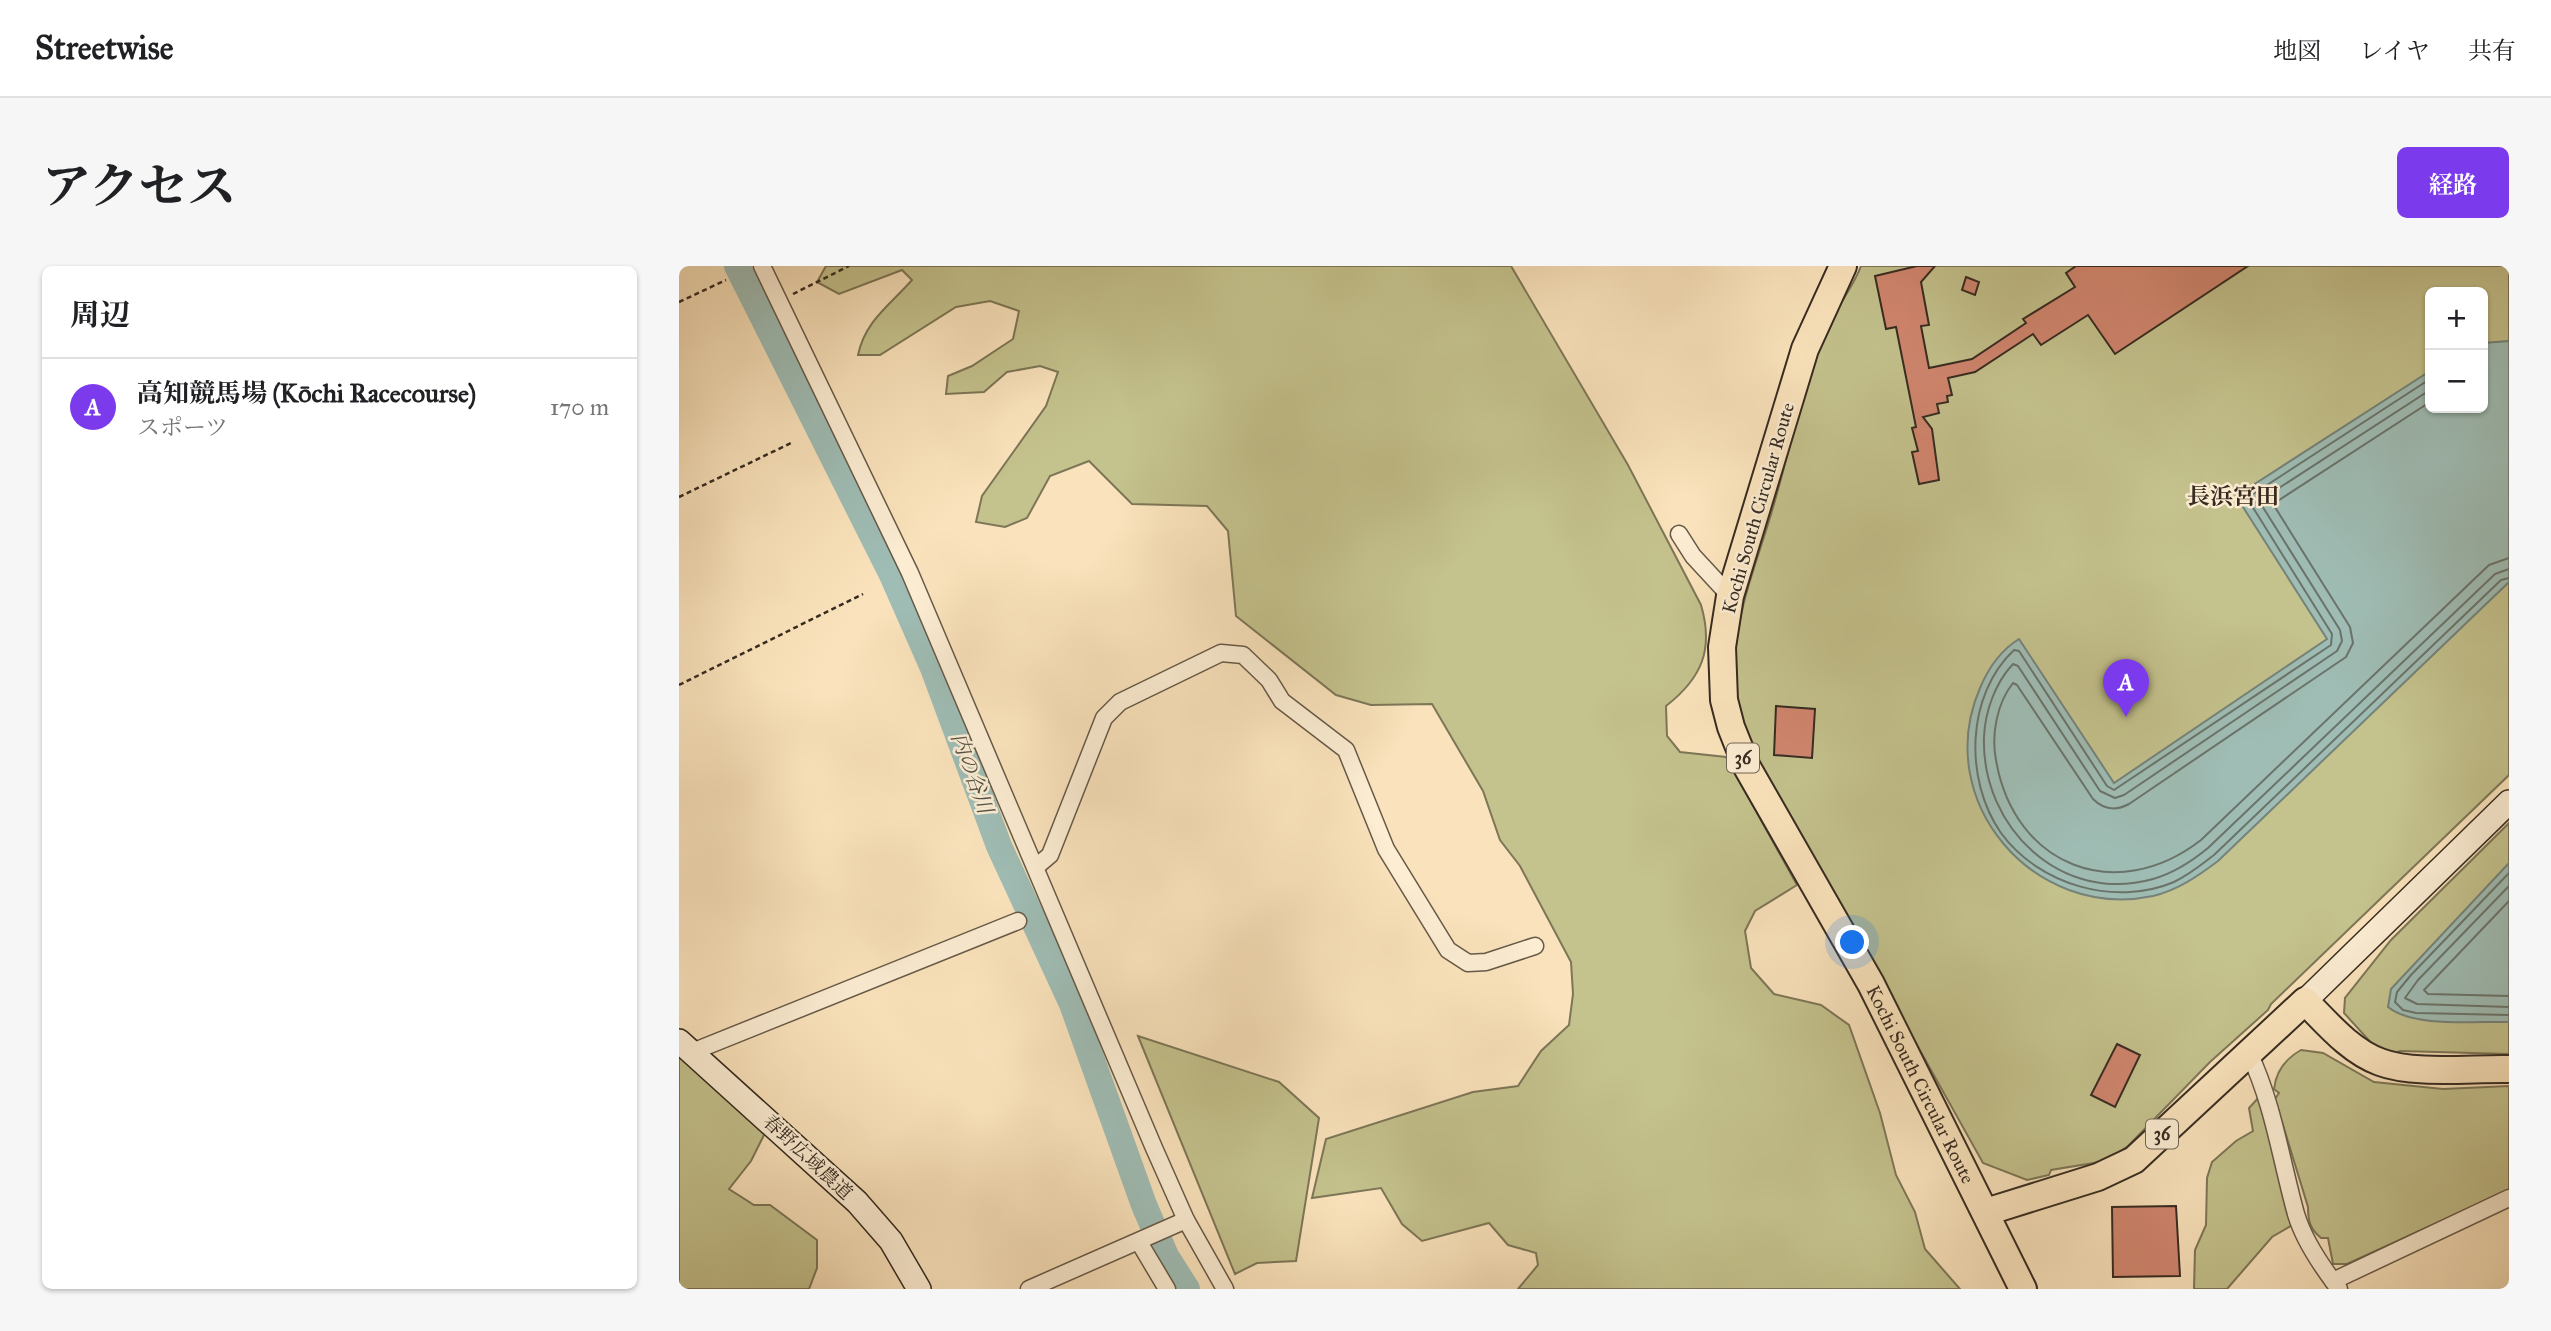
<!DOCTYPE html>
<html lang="ja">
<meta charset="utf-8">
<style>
:root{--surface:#fff;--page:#f6f6f6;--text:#202124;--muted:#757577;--line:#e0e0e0;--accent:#7c3aed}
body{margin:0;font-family:"IM FELL Great Primer","Noto Serif JP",serif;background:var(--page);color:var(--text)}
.controls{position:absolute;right:21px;top:21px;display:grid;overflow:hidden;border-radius:10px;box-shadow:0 2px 5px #0004}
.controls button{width:63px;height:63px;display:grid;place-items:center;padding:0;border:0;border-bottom:2px solid var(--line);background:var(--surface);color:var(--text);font:35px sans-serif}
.you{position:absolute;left:1174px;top:677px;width:24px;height:24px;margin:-18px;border:5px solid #fff;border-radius:50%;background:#1a73e8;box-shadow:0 0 0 10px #1a73e833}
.badge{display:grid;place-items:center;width:46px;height:46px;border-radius:50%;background:var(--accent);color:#fff;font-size:23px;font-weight:700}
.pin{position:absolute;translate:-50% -58px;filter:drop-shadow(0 2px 4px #0008)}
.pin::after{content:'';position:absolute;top:37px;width:24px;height:21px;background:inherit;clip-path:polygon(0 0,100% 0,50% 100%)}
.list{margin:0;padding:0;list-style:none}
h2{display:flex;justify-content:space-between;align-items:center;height:91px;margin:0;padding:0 28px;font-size:30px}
h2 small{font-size:23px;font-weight:400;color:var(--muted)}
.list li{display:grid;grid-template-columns:46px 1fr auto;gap:21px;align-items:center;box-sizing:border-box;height:98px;padding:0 28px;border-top:2px solid var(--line)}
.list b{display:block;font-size:26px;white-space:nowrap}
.list p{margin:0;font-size:23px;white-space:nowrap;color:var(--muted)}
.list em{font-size:23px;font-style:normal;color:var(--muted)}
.map{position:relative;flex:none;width:1830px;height:1023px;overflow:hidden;border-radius:10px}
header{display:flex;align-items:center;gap:42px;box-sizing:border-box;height:98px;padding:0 35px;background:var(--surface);border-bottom:2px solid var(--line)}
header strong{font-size:33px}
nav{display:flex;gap:38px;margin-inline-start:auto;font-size:24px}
.intro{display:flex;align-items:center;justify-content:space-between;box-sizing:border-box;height:168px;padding:0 42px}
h1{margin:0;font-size:49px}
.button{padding:18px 32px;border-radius:10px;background:var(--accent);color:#fff;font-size:24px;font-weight:700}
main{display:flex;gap:42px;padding:0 42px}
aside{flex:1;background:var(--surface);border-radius:10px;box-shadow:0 2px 5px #0004}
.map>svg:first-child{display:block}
.green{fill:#c4c28d;stroke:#7d7657;stroke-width:2;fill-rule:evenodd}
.water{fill:#9fbdb5;stroke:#75837a;stroke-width:2}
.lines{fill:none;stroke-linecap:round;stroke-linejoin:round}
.shore{stroke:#6a746b;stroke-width:2}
.river{stroke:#9fbdb5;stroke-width:26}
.building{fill:#d1866f;stroke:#362b21;stroke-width:2}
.street-casing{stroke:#675948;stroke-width:19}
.secondary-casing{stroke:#362b21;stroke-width:26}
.primary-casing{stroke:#362b21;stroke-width:30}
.path{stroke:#362b21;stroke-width:2.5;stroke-dasharray:5 3.5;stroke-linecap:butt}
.street{stroke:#fcedd3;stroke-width:16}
.secondary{stroke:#fcedd3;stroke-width:23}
.primary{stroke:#fae3bc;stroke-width:26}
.labels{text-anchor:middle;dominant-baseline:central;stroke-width:5;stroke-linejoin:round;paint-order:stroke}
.shield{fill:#fcedd3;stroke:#716556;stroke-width:2}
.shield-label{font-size:18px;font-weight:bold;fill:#362b21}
.street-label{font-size:19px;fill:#362b21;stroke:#fcedd3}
.water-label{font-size:21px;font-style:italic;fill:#505046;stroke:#fcedd3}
.quarter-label{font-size:23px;font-weight:bold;fill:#362b21;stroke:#fcedd3}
</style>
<header>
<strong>Streetwise</strong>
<nav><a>地図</a><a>レイヤ</a><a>共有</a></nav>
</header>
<div class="intro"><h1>アクセス</h1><a class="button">経路</a></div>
<main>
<aside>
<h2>周辺<small></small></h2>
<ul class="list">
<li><span class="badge">A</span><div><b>高知競馬場 (Kōchi Racecourse)</b><p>スポーツ</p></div><em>170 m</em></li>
</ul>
</aside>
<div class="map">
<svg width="1830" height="1023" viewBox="0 0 1830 1023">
<rect width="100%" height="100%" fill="#fae3bc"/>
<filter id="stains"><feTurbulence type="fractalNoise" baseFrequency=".00286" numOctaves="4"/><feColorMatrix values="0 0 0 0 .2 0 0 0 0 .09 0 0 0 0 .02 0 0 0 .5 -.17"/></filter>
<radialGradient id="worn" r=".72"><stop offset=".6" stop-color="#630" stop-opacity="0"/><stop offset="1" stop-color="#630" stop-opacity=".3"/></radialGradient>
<!-- green -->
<g class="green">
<path d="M 147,0 L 832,0 L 949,199 L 1022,339 C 1035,383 1023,412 987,440 L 988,470 L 1001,486 L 1047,491 L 1118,619 L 1076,645 L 1066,665 L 1072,702 L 1095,728 L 1142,739 L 1170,759 L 1201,847 L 1217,909 L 1236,946 L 1246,983 L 1281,1023 L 839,1023 L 859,999 L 857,987 L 829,979 L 810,957 L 743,975 L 723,958 L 702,922 L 633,932 L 647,873 L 794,826 L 839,820 L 862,785 L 890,759 L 894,728 L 892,696 L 841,600 L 821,574 L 804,525 L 753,438 L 692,439 L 657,429 L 557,350 L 549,265 L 528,240 L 453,238 L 410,195 L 371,210 L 348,252 L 326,261 L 297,256 L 303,230 L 367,140 L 379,106 L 361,100 L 328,106 L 305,126 L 267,128 L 269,110 L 293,100 L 334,73 L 340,45 L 311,35 L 277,41 L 201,89 L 179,89 C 186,55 211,39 233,14 L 223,4 L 160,28 L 138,16 Z"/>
<path d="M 1182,0 L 1830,0 L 1830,509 L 1592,738 L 1589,744 L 1531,796 L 1449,880 L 1427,895 L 1372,904 L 1370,909 L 1348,914 L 1304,897 L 1078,493 C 1065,461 1054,430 1056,395 C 1058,339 1080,292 1095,238 C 1112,179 1124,117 1149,61 C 1158,40 1175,20 1182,0 ZM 1751,26 L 1804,26 L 1804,142 L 1751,142 Z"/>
<path d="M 1830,557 L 1830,788 L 1721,785 L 1706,792 L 1665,747 L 1666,732 L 1712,674 Z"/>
<path d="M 459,770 L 600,816 L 640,852 L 617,995 L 578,997 L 556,1008 Z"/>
<path d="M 0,783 L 88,863 L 72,895 L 50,923 L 75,939 L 91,939 L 138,974 L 138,1002 L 130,1023 L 0,1023 Z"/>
<path d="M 1622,784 L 1644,787 L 1695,816 L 1764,823 L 1830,820 L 1830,924 L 1668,998 L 1654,998 L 1649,972 L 1642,972 C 1631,963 1629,955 1629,941 L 1596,833 L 1600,827 L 1595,823 C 1597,805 1606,793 1622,784 Z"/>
<path d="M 1580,831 L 1615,958 L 1593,971 L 1548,1023 L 1515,1023 L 1516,984 L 1527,959 L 1528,912 L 1533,896 L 1557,875 L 1574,865 L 1570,842 Z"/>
</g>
<!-- water -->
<g class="water">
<path d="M 1830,75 L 1830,316 L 1539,595 C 1519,610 1499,624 1474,630 C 1355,655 1252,535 1301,422 C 1309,403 1322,384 1340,373 L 1435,517 L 1648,373 L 1557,230 L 1751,105 L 1751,142 L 1804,142 L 1804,77 Z"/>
<path d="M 1830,597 L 1830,756 C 1796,755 1735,762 1709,741 L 1712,723 Z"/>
</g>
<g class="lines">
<!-- shore -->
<g class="shore">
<path d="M 1751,113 L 1568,232 L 1653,368 L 1652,379 L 1435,524 L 1428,520 L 1340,385 L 1335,384 C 1287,429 1285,514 1322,567 C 1360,619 1436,641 1495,616 C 1510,609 1522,599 1535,589 L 1822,314 L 1830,312"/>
<path d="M 1751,124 L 1580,235 L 1661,364 L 1663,375 L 1658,385 L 1445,529 L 1436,532 L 1421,525 L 1339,400 L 1334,398 C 1316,417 1306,446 1305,471 C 1302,561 1382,639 1474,613 C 1495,607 1512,596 1529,582 L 1816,308 L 1830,303"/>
<path d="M 1751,136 L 1594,238 L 1671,361 L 1674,377 L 1667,391 L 1450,538 C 1437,545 1425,544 1414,533 L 1338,419 L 1334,417 C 1318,437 1312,469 1317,494 C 1335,600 1437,640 1522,574 L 1810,299 L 1830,292"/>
<path d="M 1830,607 L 1732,709 L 1718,726 L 1716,736 L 1724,744 L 1737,747 L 1830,749"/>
<path d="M 1830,620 L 1739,714 L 1726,732 L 1738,738 L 1830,741"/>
<path d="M 1830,635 L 1745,724 L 1749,728 L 1830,730"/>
</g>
<!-- river -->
<path class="river" d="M 58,0 L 213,309 L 254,402 L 320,580 L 393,738 L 465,939 L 487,990 L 508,1023"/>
</g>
<!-- building -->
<g class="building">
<path d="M 1238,0 L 1256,0 L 1242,16 L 1250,59 L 1242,60 L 1250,102 L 1293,93 L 1347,57 L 1344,53 L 1396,21 L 1387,7 L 1397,0 L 1569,0 L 1436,88 L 1409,49 L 1362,79 L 1354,68 L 1296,106 L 1269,112 L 1273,129 L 1268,130 L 1269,136 L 1258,138 L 1260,147 L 1244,151 L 1253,163 L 1260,214 L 1240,218 L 1233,186 L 1239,185 L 1233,162 L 1237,161 L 1217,61 L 1207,63 L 1196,10 Z"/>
<path d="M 1287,11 L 1300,16 L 1296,29 L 1283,24 Z"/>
<path d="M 1097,440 L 1136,443 L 1133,492 L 1095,489 Z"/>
<path d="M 1438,778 L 1461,789 L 1436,841 L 1412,829 Z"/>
<path d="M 1497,940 L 1501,1010 L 1434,1011 L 1433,941 Z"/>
</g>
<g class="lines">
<!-- street casing -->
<g class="street-casing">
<g id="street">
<path d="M 83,0 L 231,307 L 475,882 L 507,954 L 546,1023"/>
<path d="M 1000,268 L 1014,290 L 1051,330"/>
<path d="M 358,600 L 371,589 L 425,452 L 441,436 L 542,387 L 564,389 L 590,414 L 603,435 L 667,484 L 707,583 L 769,684 L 789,697 L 807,696 L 856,680"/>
<path d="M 13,786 L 339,655"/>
<path d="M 1570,787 C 1594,837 1602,894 1617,948 C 1625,975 1643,1001 1660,1023"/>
<path d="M 460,976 L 488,1023"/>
<path d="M 1654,1015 L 1830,932"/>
<path d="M 350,1023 L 507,954"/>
</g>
</g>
<!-- secondary casing -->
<g class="secondary-casing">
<g id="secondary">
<path d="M 1626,735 L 1830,536"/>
<path d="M 0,775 L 178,936 L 212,975 L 240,1023"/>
</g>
</g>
<!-- primary casing -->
<g class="primary-casing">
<g id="primary">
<path id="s1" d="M 1164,0 L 1126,83 L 1051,330 L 1043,381 L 1045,434 L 1052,461 L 1068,501 L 1192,718 L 1344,1023"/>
<path d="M 1307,946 L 1419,911 L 1455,894 L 1626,735 C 1648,757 1671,785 1701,796 C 1735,809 1793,802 1830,803"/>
</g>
</g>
<!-- path -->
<g class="path">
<path d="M 114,28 L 170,0"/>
<path d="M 0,36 L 47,14"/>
<path d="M 0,231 L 112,177"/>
<path d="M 0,419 L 184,328"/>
</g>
<!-- street -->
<use href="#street" class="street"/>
<!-- secondary -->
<use href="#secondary" class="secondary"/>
<!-- primary -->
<use href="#primary" class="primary"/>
</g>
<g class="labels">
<!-- shield labels -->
<g class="shield">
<rect x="1048" y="477.5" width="32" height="29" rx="5"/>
<rect x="1467" y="853.5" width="32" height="29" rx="5"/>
</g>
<g class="shield-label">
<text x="1064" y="492">36</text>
<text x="1483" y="868">36</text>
</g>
<!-- street labels -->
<g class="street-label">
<text transform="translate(1079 242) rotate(-74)">Kochi South Circular Route</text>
<text stroke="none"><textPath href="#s1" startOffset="887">Kochi South Circular Route</textPath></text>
<text transform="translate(129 891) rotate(43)">春野広域農道</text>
</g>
<!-- water labels -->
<g class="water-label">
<text transform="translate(293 507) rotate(70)">内の谷川</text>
</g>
<!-- quarter labels -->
<g class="quarter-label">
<text x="1554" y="230">長浜宮田</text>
</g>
</g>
<rect width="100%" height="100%" filter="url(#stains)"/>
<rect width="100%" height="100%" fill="url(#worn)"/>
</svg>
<div class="controls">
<button>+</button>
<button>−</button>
</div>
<div class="you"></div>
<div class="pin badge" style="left:1447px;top:451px">A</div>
</div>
</main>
